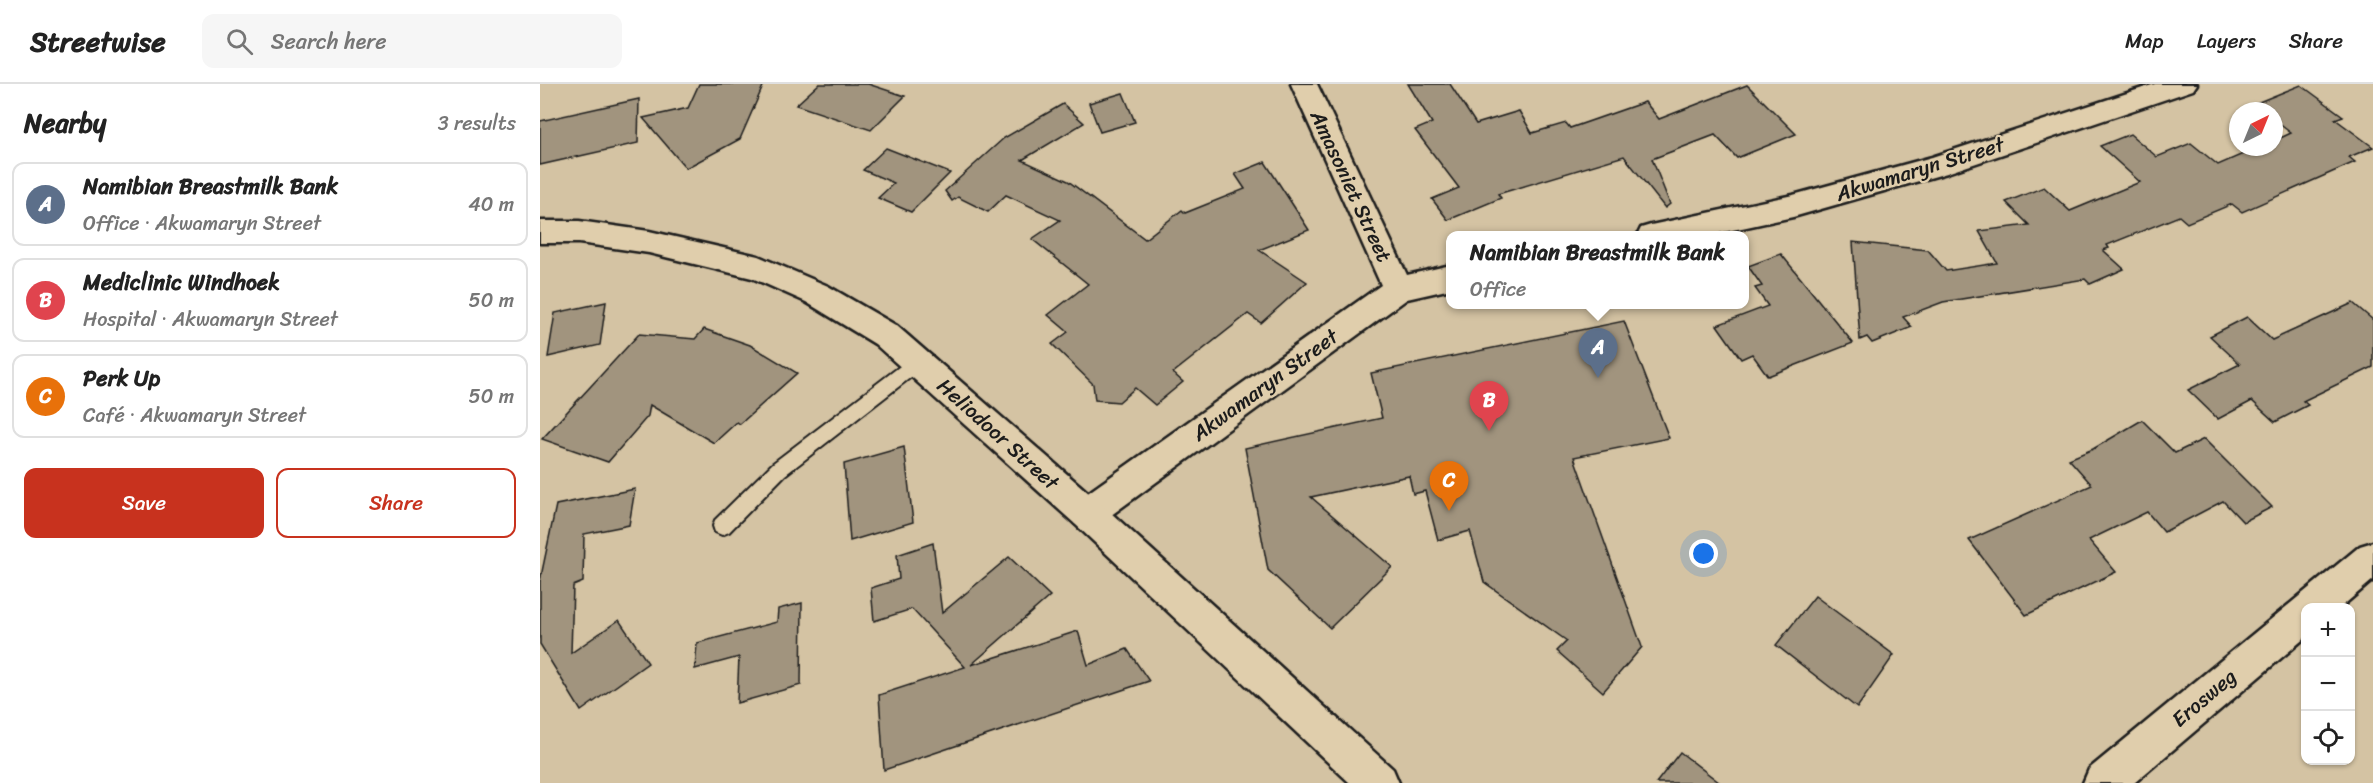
<!DOCTYPE html>
<meta charset="utf-8">
<style>
:root{--surface:#fff;--page:#f6f6f6;--text:#222;--muted:#767676;--line:#e0e0e0;--accent:#c8321e}
body{margin:0;font-family:Sriracha,sans-serif;background:var(--page);color:var(--text)}
.controls{position:absolute;right:18px;bottom:18px;display:grid;overflow:hidden;border-radius:12px;box-shadow:0 2px 4px #0004}
.controls button{width:54px;height:54px;display:grid;place-items:center;padding:0;border:0;border-bottom:2px solid var(--line);background:var(--surface);color:var(--text);font:30px sans-serif}
.compass{position:absolute;left:1689px;top:18px;width:54px;height:54px;border-radius:50%;background:var(--surface);box-shadow:0 2px 4px #0004;rotate:43deg}
.you{position:absolute;left:1164px;top:470px;width:21px;height:21px;margin:-15px;border:4px solid #fff;border-radius:50%;background:#1a73e8;box-shadow:0 0 0 9px #1a73e833}
.badge{display:grid;place-items:center;width:39px;height:39px;border-radius:50%;background:var(--accent);color:#fff;font-size:20px;font-weight:700}
.pin{position:absolute;translate:-50% -50px;filter:drop-shadow(0 2px 3px #0008)}
.pin::after{content:'';position:absolute;top:32px;width:21px;height:18px;background:inherit;clip-path:polygon(0 0,100% 0,50% 100%)}
.popup{position:absolute;left:906px;top:147px;width:303px;height:78px;box-sizing:border-box;display:grid;place-content:center;border-radius:12px;background:var(--surface);filter:drop-shadow(0 2px 4px #0005);font-size:20px;white-space:nowrap;color:var(--muted)}
.popup b{font-size:22px;color:var(--text)}
.popup::after{content:'';position:absolute;left:50%;top:100%;margin-left:-12px;border:12px solid transparent;border-top-color:var(--surface)}
.list{margin:0;padding:0;list-style:none}
h2{display:flex;justify-content:space-between;align-items:center;height:78px;margin:0;padding:0 24px;font-size:26px}
h2 small{font-size:20px;font-weight:400;color:var(--muted)}
.list li{display:grid;grid-template-columns:39px 1fr auto;gap:18px;align-items:center;box-sizing:border-box;height:84px;margin:0 12px 12px;padding:0 12px;border:2px solid var(--line);border-radius:12px}
.list b{display:block;font-size:22px;white-space:nowrap}
.list p{margin:0;font-size:20px;white-space:nowrap;color:var(--muted)}
.list em{font-size:20px;font-style:normal;color:var(--muted)}
.actions{display:flex;gap:12px;padding:18px 24px}
.actions a{flex:1;padding:14px 0;border:2px solid var(--accent);border-radius:12px;text-align:center;font-size:21px;color:var(--accent)}
.actions .main{background:var(--accent);color:#fff}
.icon{flex:none;width:33px;height:33px;fill:none;stroke:currentColor;stroke-width:2;stroke-linecap:round;stroke-linejoin:round}
.map{position:relative;flex:none;width:1833px;height:699px;overflow:hidden}
header{display:flex;align-items:center;gap:36px;box-sizing:border-box;height:84px;padding:0 30px;background:var(--surface);border-bottom:2px solid var(--line)}
header strong{font-size:28px}
nav{display:flex;gap:33px;margin-inline-start:auto;font-size:21px}
.search{width:420px;height:54px;background:var(--page);display:flex;align-items:center;gap:15px;box-sizing:border-box;padding:0 21px;border-radius:12px;color:var(--muted);font-size:22px}
main{display:flex}
aside{flex:1;background:var(--surface)}
.map>svg:first-child{display:block}
.building{fill:#a1947e;stroke:#1c1c1c;stroke-width:1.5}
.lines{fill:none;stroke-linecap:round;stroke-linejoin:round}
.service-casing{stroke:#1c1c1c;stroke-width:4}
.minor-casing{stroke:#1c1c1c;stroke-width:5}
.tertiary-casing{stroke:#1c1c1c;stroke-width:5}
.service{fill:#e0ceac;fill-rule:evenodd}
.minor{fill:#e0ceac;fill-rule:evenodd}
.tertiary{fill:#e0ceac;fill-rule:evenodd}
.labels{text-anchor:middle;dominant-baseline:central;stroke-width:4.5;stroke-linejoin:round;paint-order:stroke}
.street-label{font-size:21px;fill:#1c1c1c;stroke:#e0ceac}
</style>
<header>
<strong>Streetwise</strong>
<div class="search"><svg class="icon" aria-label="search" viewBox="0 0 24 24"><circle cx="10" cy="10" r="6"/><path d="M15 15l6 6"/></svg>Search here</div>
<nav><a>Map</a><a>Layers</a><a>Share</a></nav>
</header>
<main>
<aside>
<h2>Nearby<small>3 results</small></h2>
<ul class="list">
<li><span class="badge" style="background:#5c6f8a">A</span><div><b>Namibian Breastmilk Bank</b><p>Office · Akwamaryn Street</p></div><em>40 m</em></li>
<li><span class="badge" style="background:#e0444e">B</span><div><b>Mediclinic Windhoek</b><p>Hospital · Akwamaryn Street</p></div><em>50 m</em></li>
<li><span class="badge" style="background:#e8710a">C</span><div><b>Perk Up</b><p>Café · Akwamaryn Street</p></div><em>50 m</em></li>
</ul>
<div class="actions"><a class="main">Save</a><a>Share</a></div>
</aside>
<div class="map">
<svg width="1833" height="699" viewBox="0 0 1833 699">
<rect width="100%" height="100%" fill="#d4c3a3"/>
<filter id="ink" filterUnits="userSpaceOnUse"><feTurbulence type="fractalNoise" baseFrequency=".0167" numOctaves="2"/><feDisplacementMap in="SourceGraphic" scale="12" xChannelSelector="R" yChannelSelector="G"/><feConvolveMatrix kernelMatrix="1 2 1 2 8 2 1 2 1" color-interpolation-filters="sRGB"/></filter>
<g filter="url(#ink)">
<!-- building -->
<g class="building">
<path d="M 159,0 L 224,0 L 200,55 L 146,84 L 103,34 L 148,24 Z"/>
<path d="M 279,0 L 328,0 L 365,12 L 331,46 L 256,21 Z"/>
<path d="M 868,0 L 910,0 L 936,40 L 979,27 L 992,49 L 1026,39 L 1030,44 L 1105,18 L 1119,35 L 1207,1 L 1256,50 L 1197,74 L 1175,51 L 1112,75 L 1130,120 L 1125,124 L 1084,72 L 958,110 L 961,114 L 908,136 L 892,115 L 919,104 L 875,46 L 892,39 Z"/>
<path d="M 1761,1 L 1803,32 L 1795,35 L 1833,63 L 1809,73 L 1815,78 L 1702,128 L 1692,120 L 1647,139 L 1639,132 L 1567,161 L 1569,164 L 1563,166 L 1584,185 L 1550,200 L 1545,195 L 1403,218 L 1363,233 L 1372,243 L 1332,259 L 1327,253 L 1320,256 L 1313,158 L 1388,166 L 1406,187 L 1457,179 L 1439,147 L 1489,141 L 1466,118 L 1504,103 L 1530,127 L 1600,98 L 1560,62 L 1590,50 L 1617,73 L 1651,59 L 1678,81 L 1719,63 L 1734,63 L 1734,57 L 1751,49 L 1734,36 L 1734,27 L 1723,27 L 1714,20 Z"/>
<path d="M 583,9 L 595,38 L 560,48 L 549,19 Z"/>
<path d="M 99,15 L 98,59 L 0,81 L 0,37 Z"/>
<path d="M 523,20 L 544,39 L 482,76 L 528,97 L 605,155 L 642,126 L 645,129 L 705,105 L 695,90 L 725,78 L 769,146 L 719,166 L 767,198 L 721,239 L 708,230 L 633,289 L 643,298 L 615,321 L 595,304 L 579,318 L 555,316 L 553,300 L 512,260 L 528,248 L 508,231 L 548,200 L 492,155 L 520,136 L 466,111 L 448,128 L 418,113 L 412,117 L 405,107 L 464,54 Z"/>
<path d="M 346,64 L 410,89 L 371,128 L 338,114 L 354,99 L 323,86 Z"/>
<path d="M 1241,170 L 1313,259 L 1228,292 L 1212,270 L 1201,275 L 1177,241 L 1228,222 L 1215,204 L 1222,202 L 1208,182 Z"/>
<path d="M 66,218 L 60,261 L 8,273 L 15,229 Z"/>
<path d="M 1813,219 L 1833,236 L 1833,283 L 1763,317 L 1768,321 L 1735,338 L 1712,317 L 1678,335 L 1648,306 L 1700,280 L 1670,252 L 1707,233 L 1732,256 Z"/>
<path d="M 1084,237 L 1129,354 L 1034,373 L 1102,563 L 1063,608 L 1017,567 L 1027,557 L 944,498 L 930,447 L 898,456 L 885,407 L 873,410 L 869,392 L 771,413 L 852,483 L 790,544 L 728,486 L 705,364 L 842,334 L 831,289 Z"/>
<path d="M 164,245 L 210,261 L 257,289 L 200,340 L 197,338 L 174,359 L 110,321 L 108,332 L 68,378 L 2,355 L 99,250 L 155,255 Z"/>
<path d="M 1602,336 L 1635,369 L 1664,355 L 1732,423 L 1703,438 L 1683,417 L 1624,448 L 1607,428 L 1549,456 L 1576,488 L 1486,531 L 1429,456 L 1552,401 L 1529,375 L 1553,365 Z"/>
<path d="M 364,363 L 373,438 L 310,457 L 304,380 Z"/>
<path d="M 95,405 L 89,441 L 44,450 L 43,498 L 33,502 L 31,569 L 79,536 L 108,579 L 41,627 L 0,560 L 0,497 L 16,421 Z"/>
<path d="M 393,459 L 402,529 L 469,473 L 510,512 L 431,581 L 538,547 L 548,581 L 587,565 L 609,597 L 344,686 L 339,611 L 425,583 L 372,525 L 334,537 L 331,504 L 359,495 L 357,471 Z"/>
<path d="M 1275,512 L 1354,571 L 1317,624 L 1236,561 Z"/>
<path d="M 262,519 L 261,601 L 197,619 L 199,573 L 155,585 L 157,559 L 237,538 L 238,525 Z"/>
<path d="M 1140,668 L 1180,699 L 1116,699 Z"/>
</g>
<g class="lines">
<!-- service casing -->
<g class="service-casing">
<path id="service" d="M 378,271 L 384,273 L 387,278 L 384,283 L 245,391 L 189,448 L 182,451 L 175,448 L 173,442 L 175,436 L 233,379 L 372,273 Z"/>
</g>
<!-- minor casing -->
<g class="minor-casing">
<g id="minor">
<path d="M 751,0 L 777,0 L 867,191 L 911,181 L 911,205 L 867,215 L 559,440 L 547,444 L 535,440 L 530,429 L 535,418 L 841,201 Z"/>
<path d="M 1615,0 L 1657,0 L 1653,6 L 1407,89 L 1253,133 L 1165,152 L 1097,152 L 1101,144 L 1111,141 L 1253,111 L 1392,73 Z"/>
</g>
</g>
<!-- tertiary casing -->
<g class="tertiary-casing">
<g id="tertiary">
<path d="M 0,137 L 39,137 L 109,147 L 218,172 L 288,202 L 357,242 L 559,418 L 853,685 L 859,699 L 810,699 L 535,440 L 335,260 L 266,218 L 212,194 L 109,169 L 39,159 L 0,159 Z"/>
<path d="M 1833,458 L 1833,496 L 1800,524 L 1766,524 L 1766,553 L 1594,699 L 1543,699 L 1549,685 L 1820,462 Z"/>
</g>
</g>
<!-- service -->
<use href="#service" class="service"/>
<!-- minor -->
<use href="#minor" class="minor"/>
<!-- tertiary -->
<use href="#tertiary" class="tertiary"/>
</g>
</g>
<g class="labels">
<!-- street labels -->
<g class="street-label">
<text transform="translate(1380 85) rotate(-17)">Akwamaryn Street</text>
<text transform="translate(811 102) rotate(65)">Amasoniet Street</text>
<text transform="translate(725 301) rotate(-36)">Akwamaryn Street</text>
<text transform="translate(458 350) rotate(42)">Heliodoor Street</text>
<text transform="translate(1664 614) rotate(-40)">Erosweg</text>
</g>
</g>
</svg>
<div class="controls">
<button>+</button>
<button>−</button>
<button><svg class="icon" aria-label="locate" viewBox="0 0 24 24"><circle cx="12" cy="12" r="6"/><path d="M12 2v4M12 18v4M2 12h4M18 12h4"/></svg></button>
</div>
<svg class="compass" viewBox="-18 -18 36 36"><path d="M0-13l5 13h-10z" fill="#e53935"/><path d="M0 13l5-13h-10z" fill="#767676"/></svg>
<div class="you"></div>
<div class="pin badge" style="left:1058px;top:294px;background:#5c6f8a">A</div>
<div class="popup"><b>Namibian Breastmilk Bank</b>Office</div>
<div class="pin badge" style="left:949px;top:347px;background:#e0444e">B</div>
<div class="pin badge" style="left:909px;top:427px;background:#e8710a">C</div>
</div>
</main>
